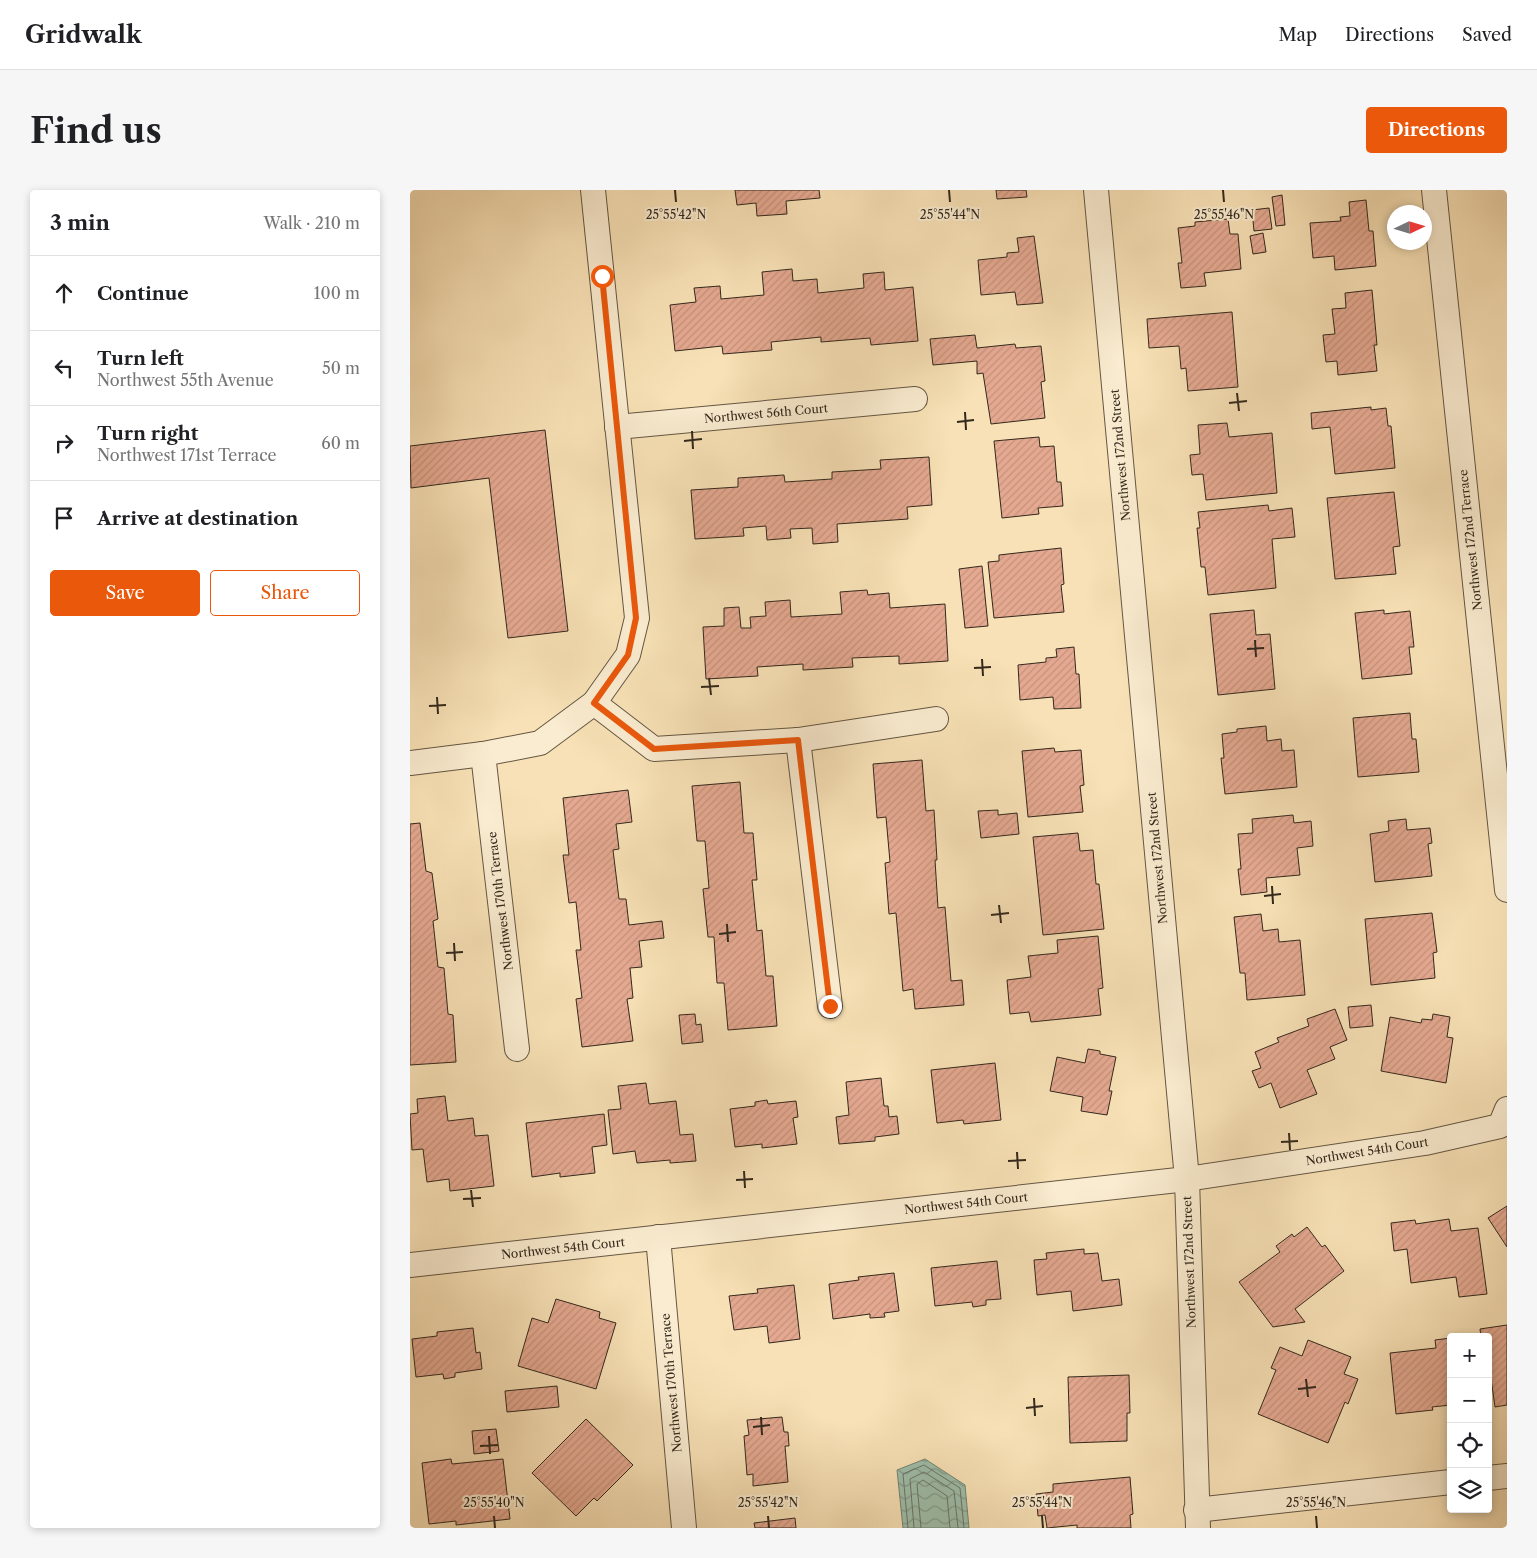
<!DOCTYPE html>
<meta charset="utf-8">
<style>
:root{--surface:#fff;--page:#f6f6f6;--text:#202124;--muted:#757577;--line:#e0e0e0;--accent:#ea580c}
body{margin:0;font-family:"Libre Caslon Text",serif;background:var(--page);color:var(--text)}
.controls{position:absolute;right:15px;bottom:15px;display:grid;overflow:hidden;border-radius:5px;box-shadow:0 2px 8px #0003}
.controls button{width:45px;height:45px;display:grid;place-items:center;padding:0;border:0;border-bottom:1px solid var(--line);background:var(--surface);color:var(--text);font:25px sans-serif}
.compass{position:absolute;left:977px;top:15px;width:45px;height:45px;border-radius:50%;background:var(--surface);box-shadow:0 2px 8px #0003;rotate:86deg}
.stop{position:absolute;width:15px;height:15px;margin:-11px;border:4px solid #ea580c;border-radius:50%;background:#fff}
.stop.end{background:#ea580c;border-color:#fff;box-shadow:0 1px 5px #0008}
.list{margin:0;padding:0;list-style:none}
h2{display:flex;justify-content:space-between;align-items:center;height:65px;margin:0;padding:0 20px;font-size:21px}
h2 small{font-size:16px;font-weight:400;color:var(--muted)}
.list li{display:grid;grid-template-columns:32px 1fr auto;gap:15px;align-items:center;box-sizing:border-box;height:75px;padding:0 20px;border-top:1px solid var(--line)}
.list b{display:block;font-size:19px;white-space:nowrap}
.list p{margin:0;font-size:16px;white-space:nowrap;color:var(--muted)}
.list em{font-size:16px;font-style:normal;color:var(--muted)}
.actions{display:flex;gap:10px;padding:15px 20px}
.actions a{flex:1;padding:11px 0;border:1px solid var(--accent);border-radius:5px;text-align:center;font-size:18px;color:var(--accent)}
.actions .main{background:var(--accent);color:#fff}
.icon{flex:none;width:28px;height:28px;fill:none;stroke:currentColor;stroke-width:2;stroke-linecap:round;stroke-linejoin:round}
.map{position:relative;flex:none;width:1097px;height:1338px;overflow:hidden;border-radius:5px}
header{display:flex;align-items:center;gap:30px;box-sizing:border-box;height:70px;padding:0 25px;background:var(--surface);border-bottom:1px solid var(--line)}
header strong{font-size:24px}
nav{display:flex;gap:28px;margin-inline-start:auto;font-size:18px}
.intro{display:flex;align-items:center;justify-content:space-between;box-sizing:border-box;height:120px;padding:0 30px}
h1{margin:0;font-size:35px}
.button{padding:12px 22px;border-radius:5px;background:var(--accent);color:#fff;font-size:18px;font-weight:700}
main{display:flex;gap:30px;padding:0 30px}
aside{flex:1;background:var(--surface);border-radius:5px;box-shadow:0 2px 8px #0003}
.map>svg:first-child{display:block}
.water{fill:url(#water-waves);stroke:#738272}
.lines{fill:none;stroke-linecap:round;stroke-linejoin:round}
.shore{stroke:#687364;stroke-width:1}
.building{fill:url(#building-hatch);stroke:#33281c}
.street-casing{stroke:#645642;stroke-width:26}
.street{stroke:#faecd0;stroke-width:24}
.route{stroke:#ea580c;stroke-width:6}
.ticks{fill:none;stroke:#33281c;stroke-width:2}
.labels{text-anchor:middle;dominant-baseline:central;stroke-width:4;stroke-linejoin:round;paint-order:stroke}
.street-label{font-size:12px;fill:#33281c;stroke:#faecd0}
.ticks-label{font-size:12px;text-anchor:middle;fill:#33281c;stroke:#faecd0;stroke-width:4;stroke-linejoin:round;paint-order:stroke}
</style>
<header>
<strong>Gridwalk</strong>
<nav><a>Map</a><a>Directions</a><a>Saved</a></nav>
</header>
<div class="intro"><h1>Find us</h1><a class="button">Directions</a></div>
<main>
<aside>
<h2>3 min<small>Walk · 210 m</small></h2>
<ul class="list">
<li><svg class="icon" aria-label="ahead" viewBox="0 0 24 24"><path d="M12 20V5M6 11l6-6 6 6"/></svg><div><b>Continue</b></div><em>100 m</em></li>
<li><svg class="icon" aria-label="left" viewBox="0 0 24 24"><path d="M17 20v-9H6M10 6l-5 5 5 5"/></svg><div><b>Turn left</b><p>Northwest 55th Avenue</p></div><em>50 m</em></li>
<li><svg class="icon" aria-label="right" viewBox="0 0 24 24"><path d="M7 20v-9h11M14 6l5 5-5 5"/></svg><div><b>Turn right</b><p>Northwest 171st Terrace</p></div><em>60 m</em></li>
<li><svg class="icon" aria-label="arrive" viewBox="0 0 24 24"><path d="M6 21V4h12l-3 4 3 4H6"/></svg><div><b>Arrive at destination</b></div></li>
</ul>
<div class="actions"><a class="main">Save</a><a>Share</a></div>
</aside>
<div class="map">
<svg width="1097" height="1338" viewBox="0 0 1097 1338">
<defs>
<pattern id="water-waves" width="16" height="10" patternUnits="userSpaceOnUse" patternTransform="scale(1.25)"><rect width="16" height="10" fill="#9ebeab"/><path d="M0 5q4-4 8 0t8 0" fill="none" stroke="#819a8a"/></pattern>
<pattern id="building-hatch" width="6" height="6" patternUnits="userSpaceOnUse" patternTransform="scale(1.25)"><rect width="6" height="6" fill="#e5a991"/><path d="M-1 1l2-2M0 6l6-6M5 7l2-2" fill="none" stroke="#c5917c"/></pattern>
</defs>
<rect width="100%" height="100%" fill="#f8e1b6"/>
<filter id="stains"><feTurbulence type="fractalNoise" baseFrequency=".004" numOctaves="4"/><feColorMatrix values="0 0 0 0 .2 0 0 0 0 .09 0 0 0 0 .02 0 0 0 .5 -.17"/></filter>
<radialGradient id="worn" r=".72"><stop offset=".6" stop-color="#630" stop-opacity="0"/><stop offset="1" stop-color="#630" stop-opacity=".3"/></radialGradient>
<!-- water -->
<path class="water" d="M 515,1269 L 555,1295 L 559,1338 L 493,1338 L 487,1280 Z"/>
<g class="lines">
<!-- shore -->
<g class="shore">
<path d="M 498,1338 L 493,1284 L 514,1275 L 550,1298 L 554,1338"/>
<path d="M 504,1338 L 500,1289 L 514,1282 L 544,1301 L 548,1338"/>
<path d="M 511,1338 L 507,1294 L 513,1290 L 537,1306 L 540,1338"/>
</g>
</g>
<!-- building -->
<g class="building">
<path d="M 325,0 L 409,0 L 410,8 L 376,11 L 377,24 L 347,26 L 346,13 L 327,15 Z"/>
<path d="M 586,0 L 616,0 L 617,7 L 587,9 Z"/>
<path d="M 872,5 L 875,35 L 866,36 L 862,7 Z"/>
<path d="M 956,10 L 959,41 L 963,41 L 966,76 L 925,80 L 924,66 L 903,68 L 900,33 L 931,31 L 930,27 L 940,26 L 939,12 Z"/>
<path d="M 859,18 L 862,39 L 844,41 L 842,20 Z"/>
<path d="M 818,29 L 820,44 L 828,44 L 831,79 L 794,83 L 796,96 L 771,98 L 768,73 L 772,73 L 768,38 L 785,36 L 785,32 Z"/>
<path d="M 853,43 L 856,62 L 843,64 L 840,46 Z"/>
<path d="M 624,46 L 633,113 L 607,115 L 605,102 L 571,105 L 568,70 L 597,67 L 597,63 L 609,62 L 607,48 Z"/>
<path d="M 382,79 L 383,91 L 407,89 L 408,103 L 454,98 L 453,84 L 474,82 L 475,100 L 503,97 L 508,151 L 461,155 L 460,148 L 411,152 L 411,147 L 361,152 L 362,160 L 313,164 L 312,156 L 265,161 L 260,115 L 286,112 L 284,98 L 310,96 L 311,109 L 354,105 L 352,82 Z"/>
<path d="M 962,100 L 967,155 L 964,155 L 967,181 L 928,185 L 927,171 L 916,172 L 913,145 L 925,144 L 922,119 L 936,118 L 935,103 Z"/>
<path d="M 822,122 L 828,197 L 778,201 L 776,178 L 771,179 L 769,156 L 739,158 L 737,129 Z"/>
<path d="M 565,145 L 567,158 L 605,154 L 606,158 L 631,156 L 635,191 L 631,192 L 635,228 L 581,234 L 573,183 L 567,184 L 567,171 L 523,175 L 520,149 Z"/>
<path d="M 961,217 L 961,220 L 976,218 L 978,236 L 981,236 L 985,278 L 925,284 L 920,237 L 902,239 L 901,223 Z"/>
<path d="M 817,233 L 819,247 L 862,243 L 867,303 L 796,310 L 793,284 L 782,285 L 780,265 L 790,264 L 788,235 Z"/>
<path d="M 135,240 L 158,441 L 98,448 L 79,288 L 1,298 L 0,256 Z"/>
<path d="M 629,247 L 630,257 L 644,256 L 647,292 L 651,292 L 653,316 L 628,318 L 629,324 L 592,328 L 584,251 Z"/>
<path d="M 519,267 L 522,315 L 497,317 L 498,329 L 427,334 L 428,352 L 403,354 L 402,338 L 380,339 L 381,348 L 357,350 L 356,336 L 333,338 L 334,346 L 285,349 L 281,300 L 328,297 L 328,288 L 374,285 L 375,292 L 422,289 L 422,282 L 471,279 L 470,270 Z"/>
<path d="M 984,302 L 990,356 L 983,357 L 986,384 L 925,389 L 917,308 Z"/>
<path d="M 858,315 L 859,321 L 882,318 L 885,347 L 862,349 L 866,398 L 798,405 L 795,377 L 791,377 L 787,338 L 790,338 L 788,322 Z"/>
<path d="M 651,358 L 654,394 L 651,395 L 654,422 L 584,428 L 578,372 L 589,371 L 589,365 Z"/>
<path d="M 572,376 L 578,436 L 555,438 L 549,379 Z"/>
<path d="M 457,400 L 458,405 L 479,403 L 480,418 L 535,414 L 538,471 L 489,474 L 489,466 L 442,468 L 443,477 L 393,480 L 393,474 L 347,477 L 348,486 L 296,489 L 293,437 L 314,436 L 314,418 L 329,417 L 331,438 L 341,438 L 340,427 L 356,426 L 355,412 L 380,410 L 381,427 L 432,424 L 430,402 Z"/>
<path d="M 844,420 L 846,445 L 860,444 L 865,499 L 808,505 L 800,424 Z"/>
<path d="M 974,420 L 974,424 L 1000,421 L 1004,457 L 999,457 L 1002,484 L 952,489 L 945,423 Z"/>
<path d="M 664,457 L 666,484 L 669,484 L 671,518 L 644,519 L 643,507 L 610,510 L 608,475 L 636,472 L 636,468 L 647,467 L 646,459 Z"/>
<path d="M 1000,523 L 1002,549 L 1006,549 L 1009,582 L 948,587 L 943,528 Z"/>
<path d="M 856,536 L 857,551 L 871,549 L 872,561 L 884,560 L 887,597 L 815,604 L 811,568 L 814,568 L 812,544 L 827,542 L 827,539 Z"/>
<path d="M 644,558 L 645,562 L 671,560 L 674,595 L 670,596 L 673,622 L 618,627 L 612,561 Z"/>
<path d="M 512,570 L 516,621 L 524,620 L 527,670 L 525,670 L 528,718 L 535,717 L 541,791 L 552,790 L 554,815 L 505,819 L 503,799 L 493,801 L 486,723 L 479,724 L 475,673 L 480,672 L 476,627 L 467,628 L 463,574 Z"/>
<path d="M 330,592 L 334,643 L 343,643 L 347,690 L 342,690 L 347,741 L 352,740 L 356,786 L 363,786 L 367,836 L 318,840 L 314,793 L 307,793 L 304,747 L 298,747 L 293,699 L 299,698 L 295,651 L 287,651 L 282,596 Z"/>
<path d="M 218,600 L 222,632 L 206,634 L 209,659 L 203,660 L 209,709 L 216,709 L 219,735 L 252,731 L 254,748 L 229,751 L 232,777 L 220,778 L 223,808 L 217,809 L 223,851 L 172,857 L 166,809 L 172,808 L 166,760 L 171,760 L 166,712 L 159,713 L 153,665 L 159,665 L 153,608 Z"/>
<path d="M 588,620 L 588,625 L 607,623 L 609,644 L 571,648 L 568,621 Z"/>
<path d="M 883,625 L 884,633 L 901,631 L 903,656 L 887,658 L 890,685 L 856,688 L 857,702 L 831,705 L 828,679 L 831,679 L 828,644 L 843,643 L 842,629 Z"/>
<path d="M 996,629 L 997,640 L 1020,638 L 1022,653 L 1018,654 L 1022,686 L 965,692 L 960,644 L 979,641 L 978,631 Z"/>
<path d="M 10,633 L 16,681 L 22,683 L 28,729 L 23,731 L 28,777 L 34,778 L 38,824 L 43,825 L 46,872 L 0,875 L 0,634 Z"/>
<path d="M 668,643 L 670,661 L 683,660 L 686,694 L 689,694 L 694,739 L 633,745 L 623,647 Z"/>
<path d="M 1022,723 L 1027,762 L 1023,763 L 1025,788 L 961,795 L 955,729 Z"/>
<path d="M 851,724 L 853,741 L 868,739 L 869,752 L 890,750 L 895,805 L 837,810 L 835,783 L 830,783 L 824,727 Z"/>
<path d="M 688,746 L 693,798 L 688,799 L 691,825 L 621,832 L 619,822 L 600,824 L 597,790 L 621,787 L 618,766 L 648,763 L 647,750 Z"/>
<path d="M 961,815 L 963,836 L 940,838 L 938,817 Z"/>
<path d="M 925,819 L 937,850 L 920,857 L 925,869 L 897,880 L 907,904 L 870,918 L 861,893 L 849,898 L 842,881 L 851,878 L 845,862 L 869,852 L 867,848 L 899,836 L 897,829 Z"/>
<path d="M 285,824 L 286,835 L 291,834 L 293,852 L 272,854 L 269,825 Z"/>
<path d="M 1023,824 L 1040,827 L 1037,847 L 1043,848 L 1036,893 L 971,881 L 980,827 L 1011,833 L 1012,829 L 1022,830 Z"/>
<path d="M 678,859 L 690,861 L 690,864 L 706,867 L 699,901 L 702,901 L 697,925 L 671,921 L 673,907 L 640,901 L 647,867 L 675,873 Z"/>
<path d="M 585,873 L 591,930 L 554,934 L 553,930 L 527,933 L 521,880 Z"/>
<path d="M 471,888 L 474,916 L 478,916 L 479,927 L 487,926 L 489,944 L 465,947 L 465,951 L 429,954 L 426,927 L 439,925 L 436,892 Z"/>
<path d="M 236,893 L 239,914 L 266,911 L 270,945 L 283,944 L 286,971 L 260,973 L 260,970 L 227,973 L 225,961 L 203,964 L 198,920 L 211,919 L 208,896 Z"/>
<path d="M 35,906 L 38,931 L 63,928 L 65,946 L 78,945 L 84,996 L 40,1001 L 39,989 L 17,992 L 13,959 L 2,960 L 0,924 L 8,923 L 7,909 Z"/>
<path d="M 357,910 L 358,914 L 386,911 L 388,927 L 383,928 L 387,954 L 352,958 L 352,954 L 325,957 L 320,919 L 345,916 L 345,912 Z"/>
<path d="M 194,924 L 197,955 L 182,957 L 185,983 L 150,987 L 150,983 L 122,987 L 116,933 Z"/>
<path d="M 1097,1016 L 1097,1057 L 1078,1028 Z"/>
<path d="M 1039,1029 L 1041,1041 L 1068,1038 L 1077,1104 L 1049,1107 L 1046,1087 L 1001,1093 L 997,1059 L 984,1061 L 981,1033 L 1005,1030 L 1006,1034 Z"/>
<path d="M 897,1037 L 912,1057 L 915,1055 L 934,1081 L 885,1119 L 895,1132 L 863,1137 L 829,1092 L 870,1062 L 866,1056 L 882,1044 L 884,1047 Z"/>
<path d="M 674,1059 L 674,1064 L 688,1063 L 692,1091 L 709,1089 L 712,1115 L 663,1121 L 661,1101 L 627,1105 L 624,1070 L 637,1069 L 636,1063 Z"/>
<path d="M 587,1071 L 591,1109 L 576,1110 L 576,1115 L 563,1117 L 562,1112 L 525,1116 L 521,1078 Z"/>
<path d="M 484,1083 L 489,1121 L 474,1123 L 475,1127 L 460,1128 L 460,1124 L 423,1129 L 419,1094 L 449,1090 L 448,1087 Z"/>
<path d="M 384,1095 L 390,1149 L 359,1153 L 357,1136 L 324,1140 L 319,1106 L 348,1103 L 347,1099 Z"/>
<path d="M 146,1109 L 190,1122 L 189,1128 L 206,1133 L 186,1199 L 108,1176 L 122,1128 L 138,1133 Z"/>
<path d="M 1097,1135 L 1097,1215 L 1085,1217 L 1078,1167 L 1078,1147 L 1071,1147 L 1070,1139 Z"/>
<path d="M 63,1138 L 66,1163 L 70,1162 L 72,1179 L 45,1183 L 45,1187 L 34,1189 L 33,1184 L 6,1187 L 2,1149 L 27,1146 L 27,1142 Z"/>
<path d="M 1041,1148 L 1041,1215 L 1022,1217 L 1023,1220 L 986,1224 L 980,1163 L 1026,1158 L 1025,1150 Z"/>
<path d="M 898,1150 L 941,1167 L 934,1184 L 948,1189 L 938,1214 L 935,1212 L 918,1253 L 848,1224 L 866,1180 L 861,1178 L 870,1157 L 892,1166 Z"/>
<path d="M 719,1185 L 720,1223 L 717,1223 L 717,1251 L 660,1253 L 658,1187 Z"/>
<path d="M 147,1196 L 149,1217 L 97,1222 L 95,1201 Z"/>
<path d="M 372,1227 L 374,1242 L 378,1242 L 379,1256 L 375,1256 L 378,1292 L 343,1296 L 343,1284 L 337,1285 L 334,1246 L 339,1245 L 337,1230 Z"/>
<path d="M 176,1229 L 223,1275 L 187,1311 L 184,1308 L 166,1326 L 122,1283 Z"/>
<path d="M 86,1239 L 89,1261 L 64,1264 L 62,1241 Z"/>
<path d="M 41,1269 L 42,1274 L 93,1269 L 100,1329 L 46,1335 L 46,1331 L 19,1334 L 12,1273 Z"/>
<path d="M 720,1287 L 723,1324 L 720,1325 L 721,1338 L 667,1338 L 667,1335 L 637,1338 L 635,1325 L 628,1326 L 626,1304 L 643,1302 L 643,1294 Z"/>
<path d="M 385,1328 L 386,1338 L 345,1338 L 344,1333 Z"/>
</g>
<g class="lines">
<!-- street casing -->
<g class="street-casing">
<g id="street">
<path d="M 686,0 L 777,989 L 788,1338"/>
<path d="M 1024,0 L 1097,700"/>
<path d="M 207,237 L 505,209"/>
<path d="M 184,513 L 244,559 L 388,550 L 526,529"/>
<path d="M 388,550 L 420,816"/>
<path d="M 73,564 L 107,859"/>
<path d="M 0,573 L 73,564 L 130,553 L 184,513 L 218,465 L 227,428 L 183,0"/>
<path d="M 248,1047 L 274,1338"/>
<path d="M 0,1075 L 777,989 L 1015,953 L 1090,936 L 1097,919"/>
<path d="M 1078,1288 L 1097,1286"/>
<path d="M 786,1320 L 1041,1292"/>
</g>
</g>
<!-- street -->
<use href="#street" class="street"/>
</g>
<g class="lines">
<!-- route -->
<path class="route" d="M 192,86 L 226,428 L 218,465 L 184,513 L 244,559 L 388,550 L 420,816"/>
</g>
<!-- ticks -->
<path class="ticks" d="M 265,0 L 266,12M 539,0 L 540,12M 813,0 L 814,12M 827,203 L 829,221M 819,213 L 837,211M 555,222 L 556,240M 547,232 L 564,230M 282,241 L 283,259M 274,251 L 292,249M 845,450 L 846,467M 837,459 L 854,458M 572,469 L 573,486M 564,478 L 581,477M 299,488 L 301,505M 291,497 L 309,496M 27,507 L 28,524M 19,516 L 36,515M 862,696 L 863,714M 854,706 L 871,704M 589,715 L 591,733M 581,725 L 599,723M 317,734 L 318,752M 309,744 L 326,742M 44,753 L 45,771M 36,763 L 53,762M 879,943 L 880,960M 871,952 L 888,951M 607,962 L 608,979M 598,971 L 616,970M 334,981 L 335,998M 326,990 L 343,989M 61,1000 L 63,1017M 53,1009 L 71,1008M 896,1189 L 898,1207M 888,1199 L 906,1197M 624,1208 L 625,1226M 616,1218 L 633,1216M 351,1227 L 352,1245M 343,1237 L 360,1235M 79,1246 L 80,1264M 70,1256 L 88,1255M 84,1326 L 85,1338M 358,1326 L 359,1338M 632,1326 L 633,1338M 906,1326 L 907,1338"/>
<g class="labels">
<!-- street labels -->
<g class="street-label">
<text transform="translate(356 223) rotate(-5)">Northwest 56th Court</text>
<text transform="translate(710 265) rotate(-95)">Northwest 172nd Street</text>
<text transform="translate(1060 350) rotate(-96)">Northwest 172nd Terrace</text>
<text transform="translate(747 668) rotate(-95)">Northwest 172nd Street</text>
<text transform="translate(90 711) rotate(-97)">Northwest 170th Terrace</text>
<text transform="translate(957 961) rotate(-9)">Northwest 54th Court</text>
<text transform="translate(556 1013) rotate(-6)">Northwest 54th Court</text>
<text transform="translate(153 1058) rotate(-6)">Northwest 54th Court</text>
<text transform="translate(779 1072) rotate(-92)">Northwest 172nd Street</text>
<text transform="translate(261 1193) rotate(-95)">Northwest 170th Terrace</text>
</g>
</g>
<g class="ticks-label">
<text x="266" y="29">25°55'42"N</text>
<text x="540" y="29">25°55'44"N</text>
<text x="814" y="29">25°55'46"N</text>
<text x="84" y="1317">25°55'40"N</text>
<text x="358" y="1317">25°55'42"N</text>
<text x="632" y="1317">25°55'44"N</text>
<text x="906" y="1317">25°55'46"N</text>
</g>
<rect width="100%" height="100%" filter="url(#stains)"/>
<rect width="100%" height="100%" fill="url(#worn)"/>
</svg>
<div class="controls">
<button>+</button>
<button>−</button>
<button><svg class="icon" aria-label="locate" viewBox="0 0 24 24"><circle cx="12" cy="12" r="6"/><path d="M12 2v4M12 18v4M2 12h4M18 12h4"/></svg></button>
<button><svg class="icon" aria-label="layers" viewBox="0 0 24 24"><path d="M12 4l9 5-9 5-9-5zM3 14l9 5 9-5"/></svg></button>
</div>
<svg class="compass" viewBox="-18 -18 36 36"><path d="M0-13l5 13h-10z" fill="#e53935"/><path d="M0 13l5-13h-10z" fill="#757577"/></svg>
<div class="stop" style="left:192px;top:86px"></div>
<div class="stop end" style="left:420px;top:816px"></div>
</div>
</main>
